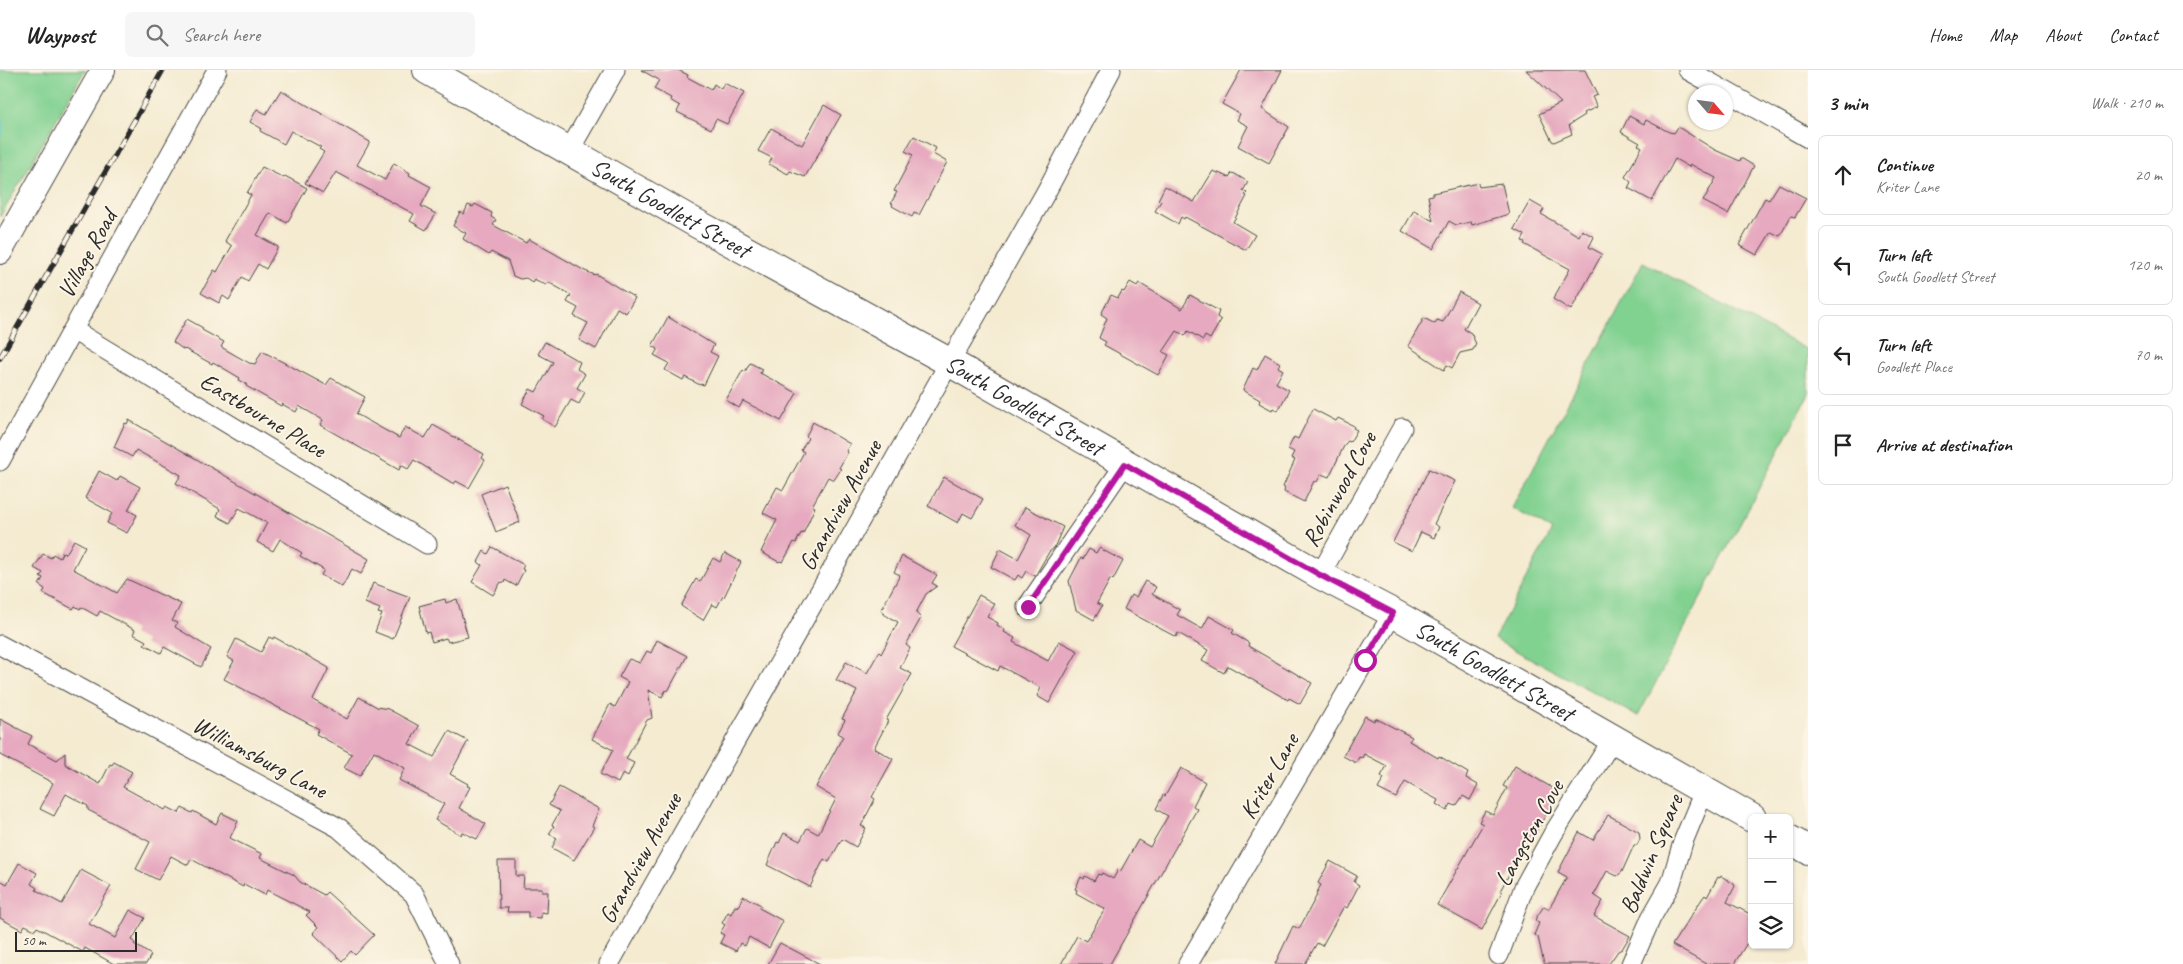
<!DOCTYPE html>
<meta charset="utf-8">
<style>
:root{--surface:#fff;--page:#f6f6f6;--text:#222;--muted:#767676;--line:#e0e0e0}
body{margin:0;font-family:Caveat,sans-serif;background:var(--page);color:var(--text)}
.controls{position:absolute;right:15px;bottom:15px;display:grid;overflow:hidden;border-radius:8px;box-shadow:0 1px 4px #0004}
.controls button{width:45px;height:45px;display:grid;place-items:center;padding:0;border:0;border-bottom:1px solid var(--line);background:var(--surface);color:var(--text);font:25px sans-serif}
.compass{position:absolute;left:1688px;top:15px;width:45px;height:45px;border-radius:50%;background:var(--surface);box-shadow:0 1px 4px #0004;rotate:118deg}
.scale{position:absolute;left:15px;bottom:12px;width:122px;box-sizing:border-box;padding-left:5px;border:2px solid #2b2b2b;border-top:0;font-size:14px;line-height:18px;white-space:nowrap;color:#2b2b2b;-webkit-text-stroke:4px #fcf5e5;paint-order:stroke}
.stop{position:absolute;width:15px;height:15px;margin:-11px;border:4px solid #b5179e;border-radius:50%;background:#fff}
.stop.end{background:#b5179e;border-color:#fff;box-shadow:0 1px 5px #0008}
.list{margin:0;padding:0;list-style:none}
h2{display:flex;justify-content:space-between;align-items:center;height:65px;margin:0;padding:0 20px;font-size:21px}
h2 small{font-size:16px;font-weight:400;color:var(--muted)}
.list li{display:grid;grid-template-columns:32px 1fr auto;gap:15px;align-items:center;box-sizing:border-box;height:80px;margin:0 10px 10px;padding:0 10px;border:1px solid var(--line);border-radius:8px}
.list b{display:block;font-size:19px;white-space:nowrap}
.list p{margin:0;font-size:16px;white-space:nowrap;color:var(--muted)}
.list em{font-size:16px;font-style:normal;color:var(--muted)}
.icon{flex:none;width:28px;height:28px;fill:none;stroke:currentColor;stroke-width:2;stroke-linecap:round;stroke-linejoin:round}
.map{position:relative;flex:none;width:1808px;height:894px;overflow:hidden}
header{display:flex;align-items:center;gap:30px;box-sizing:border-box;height:70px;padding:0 25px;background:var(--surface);border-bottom:1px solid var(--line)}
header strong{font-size:24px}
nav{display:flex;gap:28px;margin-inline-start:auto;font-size:18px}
.search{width:350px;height:45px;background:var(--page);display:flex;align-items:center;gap:12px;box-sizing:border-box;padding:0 18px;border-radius:8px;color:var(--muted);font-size:19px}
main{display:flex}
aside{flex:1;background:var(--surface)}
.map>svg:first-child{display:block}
.green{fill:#81d191;stroke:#567e5e}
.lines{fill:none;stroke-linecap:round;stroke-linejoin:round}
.stream{stroke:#57c3d1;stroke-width:5}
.building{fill:#e6a9bf}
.minor-casing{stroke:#494844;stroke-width:21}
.tertiary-casing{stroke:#494844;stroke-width:26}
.secondary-casing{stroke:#494844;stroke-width:30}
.minor{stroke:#fff;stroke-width:19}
.tertiary{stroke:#fff;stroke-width:24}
.secondary{stroke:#fff;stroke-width:28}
.rail-casing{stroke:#2b2b2b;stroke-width:5.5}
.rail{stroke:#fcf5e5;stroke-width:4;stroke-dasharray:11;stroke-linecap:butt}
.route{stroke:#b5179e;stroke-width:6}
.labels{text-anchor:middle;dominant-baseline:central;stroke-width:4;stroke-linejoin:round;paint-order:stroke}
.street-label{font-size:24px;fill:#2b2b2b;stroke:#fcf5e5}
</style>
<header>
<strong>Waypost</strong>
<div class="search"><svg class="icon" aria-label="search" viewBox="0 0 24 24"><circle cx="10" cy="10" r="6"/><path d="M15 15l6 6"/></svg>Search here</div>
<nav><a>Home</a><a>Map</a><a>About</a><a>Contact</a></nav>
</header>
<main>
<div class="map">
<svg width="1808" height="894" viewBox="0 0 1808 894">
<rect width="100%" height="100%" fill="#fcf5e5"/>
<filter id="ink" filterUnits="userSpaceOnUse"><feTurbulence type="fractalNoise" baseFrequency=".02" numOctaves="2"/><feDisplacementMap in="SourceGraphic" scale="10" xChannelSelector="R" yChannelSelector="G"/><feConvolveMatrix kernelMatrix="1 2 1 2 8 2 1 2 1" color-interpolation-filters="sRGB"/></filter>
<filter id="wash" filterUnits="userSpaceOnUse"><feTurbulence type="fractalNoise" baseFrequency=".0096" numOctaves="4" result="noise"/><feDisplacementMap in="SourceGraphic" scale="20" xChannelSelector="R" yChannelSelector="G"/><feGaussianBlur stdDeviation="1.12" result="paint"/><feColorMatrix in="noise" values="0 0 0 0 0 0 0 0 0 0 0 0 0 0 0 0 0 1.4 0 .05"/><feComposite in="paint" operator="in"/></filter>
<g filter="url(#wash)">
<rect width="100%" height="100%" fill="#f4ebd1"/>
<!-- green -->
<g class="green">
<path d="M 0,0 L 85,0 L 0,147 Z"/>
<path d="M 1643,192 L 1808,280 L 1808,326 L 1638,646 L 1494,569 L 1552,460 L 1512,438 Z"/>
</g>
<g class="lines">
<!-- stream -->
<path class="stream" d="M 0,53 L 0,63"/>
</g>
<g id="blocks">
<!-- building -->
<g class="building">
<path d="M 641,0 L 678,0 L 688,5 L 687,7 L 711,20 L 714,14 L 721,19 L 724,13 L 744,23 L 727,54 L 716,49 L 711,59 L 677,42 L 680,36 L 670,30 L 671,28 L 654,19 L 659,10 Z"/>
<path d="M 1241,0 L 1282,0 L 1262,39 L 1289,57 L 1269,93 L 1238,76 L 1248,56 L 1237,50 L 1240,44 L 1222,34 Z"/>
<path d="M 1526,0 L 1585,0 L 1597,25 L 1592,27 L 1597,37 L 1584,43 L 1585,45 L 1569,55 L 1572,64 L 1554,72 L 1552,71 L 1539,44 L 1561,33 Z"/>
<path d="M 281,20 L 370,72 L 357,95 L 385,110 L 394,93 L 410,103 L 409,105 L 431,117 L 421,136 L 436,144 L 426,160 L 410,151 L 414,144 L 336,102 L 323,123 L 305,113 L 324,82 L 319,79 L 321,77 L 291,61 L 284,74 L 260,61 L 261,58 L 250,52 L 257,39 L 266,44 Z"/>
<path d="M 824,35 L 841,45 L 805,107 L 790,101 L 788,104 L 769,94 L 772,88 L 758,81 L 771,58 L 802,75 Z"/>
<path d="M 1629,46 L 1644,54 L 1646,50 L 1669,62 L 1674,63 L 1678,57 L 1715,80 L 1740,91 L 1741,88 L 1754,96 L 1728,144 L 1703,131 L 1716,108 L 1690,94 L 1689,97 L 1675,89 L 1652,131 L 1628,118 L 1631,112 L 1625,107 L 1642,77 L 1638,75 L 1640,73 L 1621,62 Z"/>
<path d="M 914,66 L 936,78 L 933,84 L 947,92 L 919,145 L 914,143 L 912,147 L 892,136 L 893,134 L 891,133 L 897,122 L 894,121 L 913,85 L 905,81 Z"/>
<path d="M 262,97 L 284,108 L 285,106 L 307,118 L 287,153 L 270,143 L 257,165 L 278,177 L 266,199 L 258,194 L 248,211 L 242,207 L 229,230 L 223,226 L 219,233 L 201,223 L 214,200 L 217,202 L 232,176 L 225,171 L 251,125 L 247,123 Z"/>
<path d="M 1213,101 L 1229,107 L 1232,103 L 1235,104 L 1248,112 L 1243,121 L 1247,123 L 1245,125 L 1247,126 L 1233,152 L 1255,165 L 1246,180 L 1185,147 L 1184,149 L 1181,147 L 1178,154 L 1155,141 L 1161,131 L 1158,130 L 1165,116 L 1194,132 Z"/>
<path d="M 1478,113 L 1479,117 L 1502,114 L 1509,144 L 1472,155 L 1471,152 L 1456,155 L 1449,151 L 1433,179 L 1402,161 L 1414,140 L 1433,151 L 1428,126 L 1433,125 L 1433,123 Z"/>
<path d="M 1779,114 L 1806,128 L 1795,147 L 1791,146 L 1780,166 L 1771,162 L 1757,185 L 1739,175 L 1765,128 L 1769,130 Z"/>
<path d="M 1530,131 L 1544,139 L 1541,144 L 1579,166 L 1582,160 L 1594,167 L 1589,177 L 1602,184 L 1571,240 L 1553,229 L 1570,199 L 1524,174 L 1525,172 L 1522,171 L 1525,165 L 1514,159 Z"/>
<path d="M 475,134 L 492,143 L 491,147 L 496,150 L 493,155 L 526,173 L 529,169 L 585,201 L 595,205 L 596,204 L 635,228 L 626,243 L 617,238 L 596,279 L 579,270 L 588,253 L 574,246 L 578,238 L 567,232 L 571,225 L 548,212 L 546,215 L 534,209 L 532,212 L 526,208 L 520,209 L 513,206 L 508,191 L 491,182 L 489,185 L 463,169 L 466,163 L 453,156 L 460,142 L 464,144 L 468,135 L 473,137 Z"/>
<path d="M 1130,212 L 1137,216 L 1139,213 L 1182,239 L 1190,225 L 1219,241 L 1217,247 L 1221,250 L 1210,269 L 1205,266 L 1203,270 L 1188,261 L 1185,266 L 1177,261 L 1163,282 L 1169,285 L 1158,305 L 1104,275 L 1106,272 L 1099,268 L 1107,248 L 1101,244 L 1111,225 L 1118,228 L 1122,221 L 1124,222 Z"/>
<path d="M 1459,222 L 1478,233 L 1464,259 L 1471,263 L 1476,274 L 1473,280 L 1460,283 L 1452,298 L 1447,295 L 1444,300 L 1408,276 L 1424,248 L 1435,254 L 1437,250 L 1443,252 Z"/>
<path d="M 668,247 L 714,275 L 710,282 L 718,286 L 704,315 L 701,314 L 700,315 L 685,307 L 683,310 L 665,300 L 669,293 L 654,285 L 658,279 L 652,276 Z"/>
<path d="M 187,249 L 203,258 L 202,260 L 224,272 L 221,277 L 249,293 L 255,294 L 262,281 L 326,315 L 331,308 L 365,327 L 356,344 L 399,368 L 405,357 L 425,368 L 433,355 L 484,384 L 482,388 L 485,390 L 469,418 L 456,411 L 454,414 L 414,390 L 408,399 L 401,395 L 399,400 L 320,355 L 323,350 L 299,336 L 296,342 L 282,334 L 281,336 L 246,316 L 247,314 L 239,310 L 240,308 L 213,292 L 212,294 L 185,279 L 184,280 L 173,272 Z"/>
<path d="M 545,272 L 580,292 L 577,299 L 585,304 L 577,318 L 585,322 L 579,334 L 571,330 L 555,357 L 542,349 L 544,346 L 522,334 L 530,319 L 536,322 L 553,292 L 538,284 Z"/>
<path d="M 1265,284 L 1280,293 L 1278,297 L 1283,300 L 1276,313 L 1289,320 L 1278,341 L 1273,338 L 1272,340 L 1259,333 L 1260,330 L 1243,320 L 1253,298 L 1257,300 Z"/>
<path d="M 750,293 L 762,299 L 760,303 L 797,323 L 781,351 L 743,331 L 739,338 L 726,330 L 743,300 L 745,302 Z"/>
<path d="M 1313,339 L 1336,351 L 1338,348 L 1354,356 L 1353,358 L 1357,360 L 1350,372 L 1348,371 L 1345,374 L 1329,407 L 1321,404 L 1317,412 L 1314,411 L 1304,432 L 1284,422 L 1285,418 L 1283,417 L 1295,390 L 1291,388 L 1294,382 L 1288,379 L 1294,367 L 1298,369 Z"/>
<path d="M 129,350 L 369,489 L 361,504 L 352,499 L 342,517 L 321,505 L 324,500 L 300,486 L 302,483 L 280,469 L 273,481 L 257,472 L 267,453 L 239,438 L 230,453 L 217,446 L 220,439 L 176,413 L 181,405 L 136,380 L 132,387 L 114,377 L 125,353 L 127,354 Z"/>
<path d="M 813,352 L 850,374 L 846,381 L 848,382 L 839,398 L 841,399 L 834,410 L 828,407 L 812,436 L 815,437 L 803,464 L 801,463 L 796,473 L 794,472 L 783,492 L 780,491 L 779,492 L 761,482 L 777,450 L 763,443 L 777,417 L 783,420 L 804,382 L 801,380 L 808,368 L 806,366 Z"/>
<path d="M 1429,399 L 1455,411 L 1434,454 L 1439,457 L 1434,468 L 1421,462 L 1412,481 L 1393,472 Z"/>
<path d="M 99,401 L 117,411 L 120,406 L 140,417 L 128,440 L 137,445 L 127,463 L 107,453 L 112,443 L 85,428 Z"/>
<path d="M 944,407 L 983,429 L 972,448 L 963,443 L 958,453 L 928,436 Z"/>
<path d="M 505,414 L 520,452 L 496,462 L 481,424 Z"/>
<path d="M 1025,437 L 1063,457 L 1054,478 L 1049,482 L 1035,506 L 1026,501 L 1022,508 L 1018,505 L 1015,510 L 991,497 L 1000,479 L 1018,489 L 1031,465 L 1015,455 Z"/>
<path d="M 74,470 L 85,476 L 73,499 L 117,523 L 127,509 L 181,534 L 172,551 L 177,553 L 175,557 L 211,579 L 201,597 L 164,577 L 161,583 L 144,574 L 146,571 L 133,564 L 135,560 L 100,541 L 97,546 L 81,537 L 80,539 L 75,536 L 73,539 L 43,523 L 45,519 L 39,515 L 43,508 L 40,506 L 43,503 L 34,498 L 43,484 L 51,488 L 53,484 L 60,488 L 62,482 L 66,484 Z"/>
<path d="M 492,477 L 524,495 L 522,499 L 524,500 L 516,516 L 505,510 L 504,513 L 501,512 L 493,525 L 472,512 L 482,495 L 478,492 L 484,481 L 488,484 Z"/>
<path d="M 1099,478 L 1123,491 L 1113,510 L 1111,508 L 1097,533 L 1102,536 L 1094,550 L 1076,540 L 1069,511 L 1081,488 L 1083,489 L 1089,479 L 1096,483 Z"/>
<path d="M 725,483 L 741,492 L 724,527 L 723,526 L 717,537 L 712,534 L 703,550 L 681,536 L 696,509 L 700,512 L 713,488 L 720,492 Z"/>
<path d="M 902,486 L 937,505 L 932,513 L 937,516 L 926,524 L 916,543 L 921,548 L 906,575 L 910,578 L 900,598 L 912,604 L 886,650 L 888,651 L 874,678 L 893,689 L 872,727 L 875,729 L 861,756 L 866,758 L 856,777 L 842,769 L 829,792 L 824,789 L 810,817 L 767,795 L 777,772 L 779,773 L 784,763 L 800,771 L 807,758 L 818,764 L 836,729 L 816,717 L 843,666 L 838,663 L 845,650 L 842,649 L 857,621 L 836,610 L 846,592 L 867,603 L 879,582 L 881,584 L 898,552 L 883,544 L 884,542 L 881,540 L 900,505 L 894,502 Z"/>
<path d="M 1145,511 L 1156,517 L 1152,524 L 1180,540 L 1177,545 L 1202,559 L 1209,546 L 1234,560 L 1232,563 L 1249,573 L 1248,576 L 1312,613 L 1300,634 L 1289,628 L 1288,630 L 1228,596 L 1224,603 L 1202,591 L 1208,580 L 1178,563 L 1176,567 L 1124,539 L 1131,525 L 1136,527 Z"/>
<path d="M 373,513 L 410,527 L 393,569 L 375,562 L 382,544 L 378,543 L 380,539 L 365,533 Z"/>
<path d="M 979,525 L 995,534 L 987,547 L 998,553 L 997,555 L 1005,560 L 1004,562 L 1015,568 L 1013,572 L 1048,591 L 1059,571 L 1078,581 L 1049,633 L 1037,626 L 1041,618 L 1000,596 L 998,601 L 951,576 Z"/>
<path d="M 445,529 L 446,533 L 457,529 L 468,567 L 448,572 L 446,568 L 432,572 L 429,562 L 426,563 L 419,536 Z"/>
<path d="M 269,567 L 273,569 L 274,567 L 329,598 L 313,630 L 347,649 L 359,627 L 377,637 L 388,639 L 419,656 L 409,674 L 434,687 L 449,661 L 468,671 L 450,704 L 468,714 L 467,716 L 470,717 L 459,738 L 486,754 L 477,769 L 462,762 L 461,765 L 435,750 L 444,734 L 399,710 L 405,698 L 374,681 L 360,706 L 344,698 L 352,684 L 316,664 L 319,659 L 224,609 L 234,591 L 227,587 L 236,569 L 261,582 Z"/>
<path d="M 657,570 L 687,586 L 668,621 L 666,620 L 662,627 L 648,620 L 652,648 L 647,650 L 626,689 L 634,693 L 628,706 L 623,703 L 618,713 L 600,704 L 613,680 L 592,669 L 610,634 L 615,637 L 628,612 L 619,607 L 629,589 L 640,593 L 647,581 L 651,583 Z"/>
<path d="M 1365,646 L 1374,651 L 1375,648 L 1412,667 L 1409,671 L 1438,688 L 1439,686 L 1468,703 L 1466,708 L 1478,715 L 1470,730 L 1463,726 L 1456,736 L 1451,734 L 1447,741 L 1436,734 L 1438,730 L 1405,712 L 1396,728 L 1378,719 L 1384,708 L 1381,706 L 1387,696 L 1364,684 L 1362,688 L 1359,687 L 1356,693 L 1343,686 Z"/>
<path d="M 0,649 L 32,666 L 28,674 L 57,690 L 65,683 L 65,694 L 100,714 L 110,694 L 112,695 L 114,692 L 132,702 L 123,717 L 165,740 L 167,737 L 179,743 L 182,738 L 192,743 L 193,741 L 216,754 L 222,743 L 238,751 L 230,768 L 262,784 L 260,788 L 294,805 L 300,812 L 324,825 L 327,822 L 374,865 L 355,885 L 351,881 L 342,891 L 313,863 L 318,857 L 306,845 L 310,842 L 267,820 L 265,825 L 244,814 L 243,817 L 191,789 L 188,795 L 171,786 L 158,810 L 136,799 L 150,772 L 88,740 L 88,736 L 66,724 L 54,746 L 40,739 L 53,713 L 0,685 Z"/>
<path d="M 1515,696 L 1556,720 L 1548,741 L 1527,777 L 1526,776 L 1521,787 L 1519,786 L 1500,821 L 1502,822 L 1482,860 L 1437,835 L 1483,754 L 1479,752 L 1485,741 L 1493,745 L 1507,718 L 1503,716 Z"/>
<path d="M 1181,698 L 1205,712 L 1193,736 L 1197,739 L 1110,894 L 1061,894 L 1077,866 L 1086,871 L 1105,839 L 1076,823 L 1077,820 L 1075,819 L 1081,807 L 1084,809 L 1085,806 L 1094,811 L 1098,804 L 1101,805 L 1102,803 L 1113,809 L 1118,800 L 1120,802 L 1138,770 L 1150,777 L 1168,746 L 1156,739 L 1163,725 L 1165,726 Z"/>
<path d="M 559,717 L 599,739 L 592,756 L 594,757 L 574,790 L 552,778 L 557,768 L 549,764 L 554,756 L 552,755 L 560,741 L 549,735 Z"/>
<path d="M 1608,745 L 1639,762 L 1640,769 L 1637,775 L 1634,775 L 1622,802 L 1617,806 L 1607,801 L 1594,825 L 1603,831 L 1594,846 L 1630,866 L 1622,879 L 1618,881 L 1609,894 L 1544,894 L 1538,867 L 1534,865 L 1539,853 L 1535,851 L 1536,848 L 1544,836 L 1549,839 L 1567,807 L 1558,802 L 1579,762 L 1593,770 Z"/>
<path d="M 498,791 L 516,791 L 516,806 L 524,806 L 523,818 L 542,818 L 542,822 L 548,822 L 547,843 L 541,842 L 541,848 L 528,847 L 528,842 L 507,842 L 508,838 L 499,838 Z"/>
<path d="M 1330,791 L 1357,806 L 1354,812 L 1359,815 L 1347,838 L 1344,836 L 1322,876 L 1317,873 L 1305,894 L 1275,894 L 1293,856 L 1299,859 L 1317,825 L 1316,824 L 1321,815 L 1318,813 Z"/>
<path d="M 19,793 L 37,803 L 31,814 L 37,818 L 36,820 L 62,834 L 81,800 L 111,816 L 89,854 L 115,868 L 130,840 L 145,848 L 132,870 L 135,872 L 134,874 L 151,885 L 146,894 L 114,894 L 85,878 L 83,882 L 37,857 L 35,860 L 25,855 L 22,860 L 0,848 L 0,810 L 7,814 Z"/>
<path d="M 1721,806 L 1734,814 L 1735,816 L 1727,832 L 1752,845 L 1752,865 L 1734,894 L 1706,894 L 1672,875 L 1702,829 L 1705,825 L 1707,827 L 1718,807 L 1720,808 Z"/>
<path d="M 743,826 L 761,835 L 759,838 L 783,851 L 769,878 L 749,867 L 745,876 L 740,873 L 736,881 L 720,873 L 724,865 L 720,863 L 725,855 L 722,853 L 728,842 L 731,844 L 735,836 L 738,837 Z"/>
<path d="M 780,873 L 820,894 L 768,894 Z"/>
</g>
</g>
</g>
<g filter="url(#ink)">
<use href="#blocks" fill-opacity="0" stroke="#494844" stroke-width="1"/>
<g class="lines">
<!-- minor casing -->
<g class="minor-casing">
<g id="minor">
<path d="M 1688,0 L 1808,68"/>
<path d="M 569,81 L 615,0"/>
<path d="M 73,260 L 427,474"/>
<path d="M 0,391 L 217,0"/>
<path d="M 1320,505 L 1402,358"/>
<path d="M 1027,537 L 1125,394"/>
<path d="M 0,575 L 339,758 L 414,824 L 449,894"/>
<path d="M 1499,885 L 1524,817 L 1553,764 L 1613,669"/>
<path d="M 609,894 L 1046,122 L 1111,0"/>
<path d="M 1188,894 L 1393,543"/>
<path d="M 1631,894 L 1651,848 L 1671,813 L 1683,772 L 1704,721"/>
</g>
</g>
<!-- tertiary casing -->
<g class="tertiary-casing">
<path id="tertiary" d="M 0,182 L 103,0"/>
</g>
<!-- secondary casing -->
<g class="secondary-casing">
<g id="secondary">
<path id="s1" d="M 427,0 L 694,152 L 949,292 L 1320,505 L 1393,543 L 1752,748"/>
<path d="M 1789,769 L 1808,780"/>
</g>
</g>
<!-- minor -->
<use href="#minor" class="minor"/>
<!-- tertiary -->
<use href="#tertiary" class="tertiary"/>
<!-- secondary -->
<use href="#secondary" class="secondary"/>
<!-- rail casing -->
<g class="rail-casing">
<path id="rail" d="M 0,288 L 163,0"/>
</g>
<!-- rail -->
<use href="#rail" class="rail"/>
</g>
</g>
<g class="lines" filter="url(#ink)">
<!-- route -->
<path class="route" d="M 1028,537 L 1125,394 L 1320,505 L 1393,543 L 1365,590"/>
</g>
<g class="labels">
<!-- street labels -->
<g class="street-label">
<text stroke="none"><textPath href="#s1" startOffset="280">South Goodlett Street</textPath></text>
<text transform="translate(87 184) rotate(-61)">Village Road</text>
<text stroke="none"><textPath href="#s1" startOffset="685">South Goodlett Street</textPath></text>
<text transform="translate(263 345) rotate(31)">Eastbourne Place</text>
<text transform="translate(1339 419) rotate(-61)">Robinwood Cove</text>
<text transform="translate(840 435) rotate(-61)">Grandview Avenue</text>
<text stroke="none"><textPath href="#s1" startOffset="1225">South Goodlett Street</textPath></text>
<text transform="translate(260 687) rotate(28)">Williamsburg Lane</text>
<text transform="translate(1269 706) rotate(-60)">Kriter Lane</text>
<text transform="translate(1529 763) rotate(-61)">Langston Cove</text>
<text transform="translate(1651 784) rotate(-67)">Baldwin Square</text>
<text transform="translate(640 788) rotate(-61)">Grandview Avenue</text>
</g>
</g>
</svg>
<div class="controls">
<button>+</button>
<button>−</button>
<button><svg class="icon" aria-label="layers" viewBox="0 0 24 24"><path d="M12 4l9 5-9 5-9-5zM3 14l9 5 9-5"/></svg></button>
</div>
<svg class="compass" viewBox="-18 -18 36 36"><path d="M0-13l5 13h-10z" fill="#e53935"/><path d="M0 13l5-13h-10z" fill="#767676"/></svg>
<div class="scale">50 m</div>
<div class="stop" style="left:1365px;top:590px"></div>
<div class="stop end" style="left:1028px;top:537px"></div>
</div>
<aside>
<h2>3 min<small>Walk · 210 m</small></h2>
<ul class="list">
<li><svg class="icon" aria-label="ahead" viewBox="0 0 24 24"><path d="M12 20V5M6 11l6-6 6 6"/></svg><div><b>Continue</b><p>Kriter Lane</p></div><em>20 m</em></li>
<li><svg class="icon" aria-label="left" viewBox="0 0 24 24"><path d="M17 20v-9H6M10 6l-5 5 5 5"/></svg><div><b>Turn left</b><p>South Goodlett Street</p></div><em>120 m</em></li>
<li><svg class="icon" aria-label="left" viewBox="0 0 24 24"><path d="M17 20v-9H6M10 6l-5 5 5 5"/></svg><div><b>Turn left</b><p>Goodlett Place</p></div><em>70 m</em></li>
<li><svg class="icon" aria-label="arrive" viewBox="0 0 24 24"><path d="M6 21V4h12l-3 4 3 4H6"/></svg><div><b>Arrive at destination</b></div></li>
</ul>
</aside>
</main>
